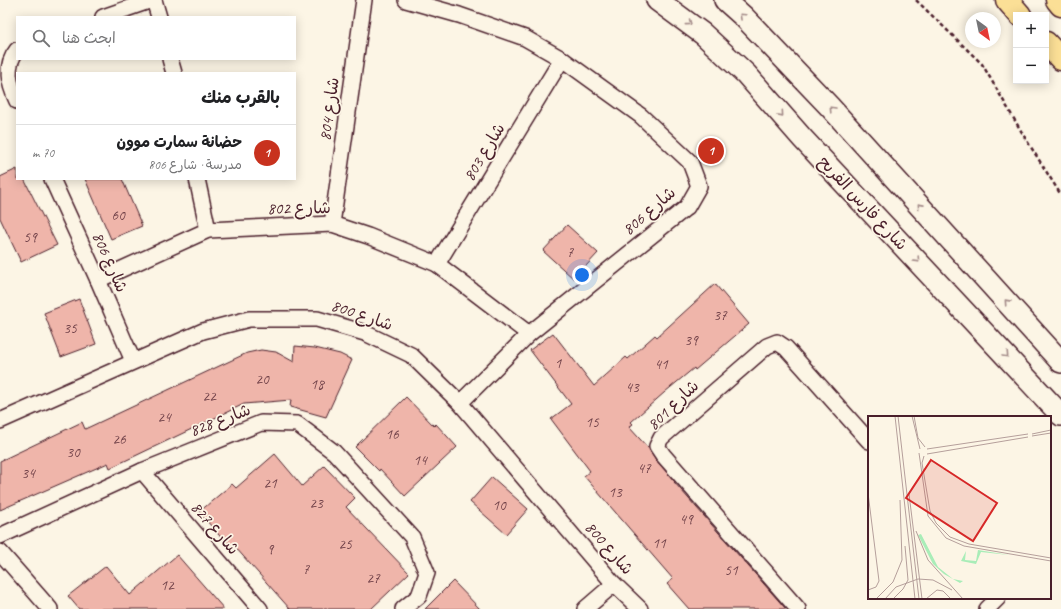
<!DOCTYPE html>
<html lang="ar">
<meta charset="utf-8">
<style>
:root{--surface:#fff;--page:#f2f2f2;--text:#202124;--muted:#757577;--line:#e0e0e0;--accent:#c8321e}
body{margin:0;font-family:Caveat,"Playpen Sans Arabic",sans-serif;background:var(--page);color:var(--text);direction:rtl}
.controls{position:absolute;right:12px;top:12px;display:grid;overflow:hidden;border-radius:0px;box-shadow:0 2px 10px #0003}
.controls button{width:36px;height:36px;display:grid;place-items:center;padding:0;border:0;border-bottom:1px solid var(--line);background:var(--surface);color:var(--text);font:20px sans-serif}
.compass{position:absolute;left:965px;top:12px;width:36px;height:36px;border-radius:50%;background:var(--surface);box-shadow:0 2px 10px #0003;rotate:147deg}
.you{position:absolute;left:582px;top:275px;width:14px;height:14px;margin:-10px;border:3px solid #fff;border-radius:50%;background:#1a73e8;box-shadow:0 0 0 6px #1a73e833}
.badge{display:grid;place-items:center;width:26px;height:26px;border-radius:50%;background:var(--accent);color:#fff;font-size:13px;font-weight:700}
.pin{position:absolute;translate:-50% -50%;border:2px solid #fff;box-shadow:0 1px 4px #0006}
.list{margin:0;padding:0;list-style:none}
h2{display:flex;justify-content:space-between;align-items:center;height:52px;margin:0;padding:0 16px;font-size:17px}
h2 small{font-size:13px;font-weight:400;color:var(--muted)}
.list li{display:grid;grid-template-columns:26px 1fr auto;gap:12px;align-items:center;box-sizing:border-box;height:56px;padding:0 16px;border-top:1px solid var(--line)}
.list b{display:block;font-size:15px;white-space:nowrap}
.list p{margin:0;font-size:13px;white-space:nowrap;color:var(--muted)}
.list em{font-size:13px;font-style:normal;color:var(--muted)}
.icon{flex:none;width:22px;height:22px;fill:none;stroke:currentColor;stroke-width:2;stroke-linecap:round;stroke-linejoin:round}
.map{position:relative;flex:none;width:1061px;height:609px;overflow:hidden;direction:ltr}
.search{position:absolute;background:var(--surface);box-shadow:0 2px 10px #0003;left:16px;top:16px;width:280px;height:44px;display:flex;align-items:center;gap:10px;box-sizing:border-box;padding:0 14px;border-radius:0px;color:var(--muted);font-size:15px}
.panel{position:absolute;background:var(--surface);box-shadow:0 2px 10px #0003;left:16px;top:72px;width:280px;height:108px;border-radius:0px;direction:rtl}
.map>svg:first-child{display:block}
.building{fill:#efb5aa;stroke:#4a1f2b}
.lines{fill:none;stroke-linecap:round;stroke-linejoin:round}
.street-casing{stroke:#4a1f2b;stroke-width:18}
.secondary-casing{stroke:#4a1f2b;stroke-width:24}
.highway-casing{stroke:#4a1f2b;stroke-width:25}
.path{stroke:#4a1f2b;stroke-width:2.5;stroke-dasharray:4 3;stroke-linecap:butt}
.street{stroke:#fcf5e5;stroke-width:15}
.secondary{stroke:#fcf5e5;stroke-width:21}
.highway{stroke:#fbdf96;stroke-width:22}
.oneway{stroke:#a38a88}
.labels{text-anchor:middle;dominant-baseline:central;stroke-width:3.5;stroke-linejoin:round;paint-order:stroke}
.number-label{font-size:15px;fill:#73444b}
.street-label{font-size:17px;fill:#4a1f2b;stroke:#fcf5e5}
.inset-road{fill:none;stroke:#b59f9b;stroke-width:1}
.view{fill:#d62828;fill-opacity:0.15;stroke:#d62828;stroke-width:2}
.inset-edge{fill:none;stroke:#4a1f2b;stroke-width:2}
</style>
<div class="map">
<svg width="1061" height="609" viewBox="0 0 1061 609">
<rect width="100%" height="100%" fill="#fcf5e5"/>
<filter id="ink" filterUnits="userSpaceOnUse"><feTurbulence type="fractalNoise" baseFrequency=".025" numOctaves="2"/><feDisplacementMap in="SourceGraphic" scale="8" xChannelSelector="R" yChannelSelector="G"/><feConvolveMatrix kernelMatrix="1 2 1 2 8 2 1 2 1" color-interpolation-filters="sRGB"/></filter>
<g filter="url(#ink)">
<!-- building -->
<g class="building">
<path d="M 17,169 L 17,179 L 24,179 L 57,245 L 21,262 L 0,218 L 0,177 Z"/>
<path d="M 85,179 L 122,179 L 142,226 L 111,239 Z"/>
<path d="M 567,225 L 598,253 L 574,279 L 543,251 Z"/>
<path d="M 715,284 L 749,324 L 695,370 L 694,368 L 665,392 L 631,422 L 633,424 L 629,427 L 649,449 L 656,460 L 675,482 L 674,482 L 786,609 L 689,609 L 667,584 L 673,579 L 584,476 L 590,471 L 551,419 L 571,404 L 530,350 L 553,333 L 594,386 L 626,357 L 628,359 L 655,335 L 657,337 Z"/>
<path d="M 79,299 L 96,344 L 61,357 L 44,313 Z"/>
<path d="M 295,346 L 315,348 L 340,354 L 352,360 L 326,417 L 290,407 L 291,400 L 244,404 L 110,468 L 108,463 L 0,510 L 0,461 L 82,422 L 85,429 L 247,353 L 261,350 L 276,352 L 294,362 Z"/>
<path d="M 406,397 L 434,426 L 436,424 L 457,447 L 405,496 L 380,469 L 379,471 L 355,447 Z"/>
<path d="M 275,454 L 302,486 L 324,466 L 355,498 L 346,507 L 409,573 L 371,609 L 290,609 L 235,547 L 232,550 L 199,512 L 232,484 L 236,488 Z"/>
<path d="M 492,477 L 528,509 L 506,534 L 470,502 Z"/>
<path d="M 177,555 L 224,609 L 79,609 L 68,596 L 106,566 L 130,595 Z"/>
<path d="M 453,581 L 480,609 L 425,609 Z"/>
</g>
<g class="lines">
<!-- street casing -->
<g class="street-casing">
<g id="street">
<path d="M 154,0 L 159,17"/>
<path d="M 406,0 L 459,15 L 525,38 L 562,59 L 641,116 L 690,162 L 699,186 L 687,207 L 529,334 L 460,403"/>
<path d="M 103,17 L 152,0"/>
<path d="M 17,50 C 4,66 9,84 17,101"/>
<path d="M 170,59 L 174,73"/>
<path d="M 52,179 L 98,280 L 133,361"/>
<path d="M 197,179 L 208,230"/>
<path d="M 332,224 L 364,0"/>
<path d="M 437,264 L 562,59"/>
<path d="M 98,280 L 208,230 L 332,224 L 368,236 L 437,264 L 529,334"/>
<path d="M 0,421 L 203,331 L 249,319 L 317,319 L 365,333 L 411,355 L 460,403 L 614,584 L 640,609"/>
<path d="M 142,471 L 260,609"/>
<path d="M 0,536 L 142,471 L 261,423 L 297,424 L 334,452 L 412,537 L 427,573 L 419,596 L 403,609"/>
<path d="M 0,552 L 50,609"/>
<path d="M 585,609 L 614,584"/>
<path d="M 798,609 L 663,455 L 657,446 L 661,438 L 767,346 L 777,342 L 786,348 L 869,441"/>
<path d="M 987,609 L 998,598"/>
</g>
</g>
<!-- secondary casing -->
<g class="secondary-casing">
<g id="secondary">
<path d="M 657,0 L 703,34 L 746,74 L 803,139 L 1061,415"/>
<path d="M 725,0 L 744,17 L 830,107 L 1061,362"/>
</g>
</g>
<!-- highway casing -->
<g class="highway-casing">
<g id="highway">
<path d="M 1007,0 L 1020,15"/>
<path d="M 1057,0 L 1061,5"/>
<path d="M 1046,43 L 1061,59"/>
</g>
</g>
<!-- path -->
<path class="path" d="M 916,0 L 982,64 L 1024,136 L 1061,195"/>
<!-- street -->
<use href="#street" class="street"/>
<!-- secondary -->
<use href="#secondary" class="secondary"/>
<!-- highway -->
<use href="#highway" class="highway"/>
</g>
<!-- one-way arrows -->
<defs><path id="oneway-chevron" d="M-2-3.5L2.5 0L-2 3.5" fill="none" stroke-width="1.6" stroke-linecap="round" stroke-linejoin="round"/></defs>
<g class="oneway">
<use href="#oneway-chevron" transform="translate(742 16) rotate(-137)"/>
<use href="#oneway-chevron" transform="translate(689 23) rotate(37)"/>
<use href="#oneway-chevron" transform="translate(832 109) rotate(-133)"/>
<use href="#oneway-chevron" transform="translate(781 114) rotate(49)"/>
<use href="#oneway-chevron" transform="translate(920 206) rotate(-132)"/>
<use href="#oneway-chevron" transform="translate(917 260) rotate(47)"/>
<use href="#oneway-chevron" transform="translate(1007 302) rotate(-132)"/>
<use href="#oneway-chevron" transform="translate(1006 355) rotate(47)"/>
</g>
</g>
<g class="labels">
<!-- number labels -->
<g class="number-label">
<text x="118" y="215">60</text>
<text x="30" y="237">59</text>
<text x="570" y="252">7</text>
<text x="720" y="315">37</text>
<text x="70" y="328">35</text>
<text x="691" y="340">39</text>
<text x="558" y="363">1</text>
<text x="661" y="364">41</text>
<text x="262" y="379">20</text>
<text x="317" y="384">18</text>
<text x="632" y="387">43</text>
<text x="209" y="396">22</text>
<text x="164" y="417">24</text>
<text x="592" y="422">15</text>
<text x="392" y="434">16</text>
<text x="119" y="439">26</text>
<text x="73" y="452">30</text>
<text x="420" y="460">14</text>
<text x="644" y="468">47</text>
<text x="28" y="473">34</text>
<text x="270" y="483">21</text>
<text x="615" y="492">13</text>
<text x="316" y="503">23</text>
<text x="499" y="505">10</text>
<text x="686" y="519">49</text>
<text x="659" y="543">11</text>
<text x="345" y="544">25</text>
<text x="270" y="549">9</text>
<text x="306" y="569">7</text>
<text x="731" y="570">51</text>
<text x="373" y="578">27</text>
<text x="167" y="585">12</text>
</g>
<!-- street labels -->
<g class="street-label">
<text transform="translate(329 109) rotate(-82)">شارع 804</text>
<text transform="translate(484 152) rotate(-59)">شارع 803</text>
<text transform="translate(863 203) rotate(47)">شارع فارس الفريح</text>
<text transform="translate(299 208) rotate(-1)">شارع 802</text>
<text transform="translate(649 211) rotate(-41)">شارع 806</text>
<text transform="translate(110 262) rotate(66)">شارع 806</text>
<text transform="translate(362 315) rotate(19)">شارع 800</text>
<text transform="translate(673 405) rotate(-44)">شارع 801</text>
<text transform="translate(220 420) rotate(-21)">شارع 828</text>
<text transform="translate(215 528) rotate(49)">شارع 827</text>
<text transform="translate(609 548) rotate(49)">شارع 800</text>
</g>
</g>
<!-- overview -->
<g transform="translate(868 416)">
<rect width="183" height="183" fill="#fcf5e5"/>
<path d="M 53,118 L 70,151 L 85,163 L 95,165 L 92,167 L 76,158 L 65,148 L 50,119 ZM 110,134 L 141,139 L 113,136 L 108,148 L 93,145 L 98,135 L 97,144 L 108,145 Z" fill="#a9edb8"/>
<path class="inset-road" d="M 27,0 L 47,183M 30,0 L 51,183M 44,0 L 52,33M 46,0 L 50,22 L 57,31M 164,18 L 183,14M 164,20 L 183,17M 59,33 L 160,18M 51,37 L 60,100 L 78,122 L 96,130 L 183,145M 59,38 L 160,21M 56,40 L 54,47 L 62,95 L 68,107 L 82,121 L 101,128 L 183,142M 0,77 L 11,165 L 8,171 L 0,174M 41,78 L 54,183M 48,115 L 60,144 L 95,183M 8,183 L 25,166 L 34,144 L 32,84M 17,183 L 28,171 L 50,163 L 65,164 L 84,174M 25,183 L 35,173 L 40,164 L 37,130M 58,183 L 69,174 L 75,175 L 83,183"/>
<path class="view" d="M 63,44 L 129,87 L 105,125 L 38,82 Z"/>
<rect width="183" height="183" class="inset-edge"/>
</g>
</svg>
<div class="controls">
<button>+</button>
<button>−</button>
</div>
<svg class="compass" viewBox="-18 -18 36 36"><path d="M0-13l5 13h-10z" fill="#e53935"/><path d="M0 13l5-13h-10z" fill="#757577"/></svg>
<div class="you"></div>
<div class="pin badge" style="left:711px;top:151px">1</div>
<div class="search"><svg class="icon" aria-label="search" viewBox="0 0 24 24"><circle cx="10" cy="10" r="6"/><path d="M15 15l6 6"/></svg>ابحث هنا</div>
<section class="panel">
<h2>بالقرب منك<small></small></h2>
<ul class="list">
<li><span class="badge">1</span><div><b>حضانة سمارت موون</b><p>مدرسة · شارع 806</p></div><em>70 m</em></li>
</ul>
</section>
</div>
